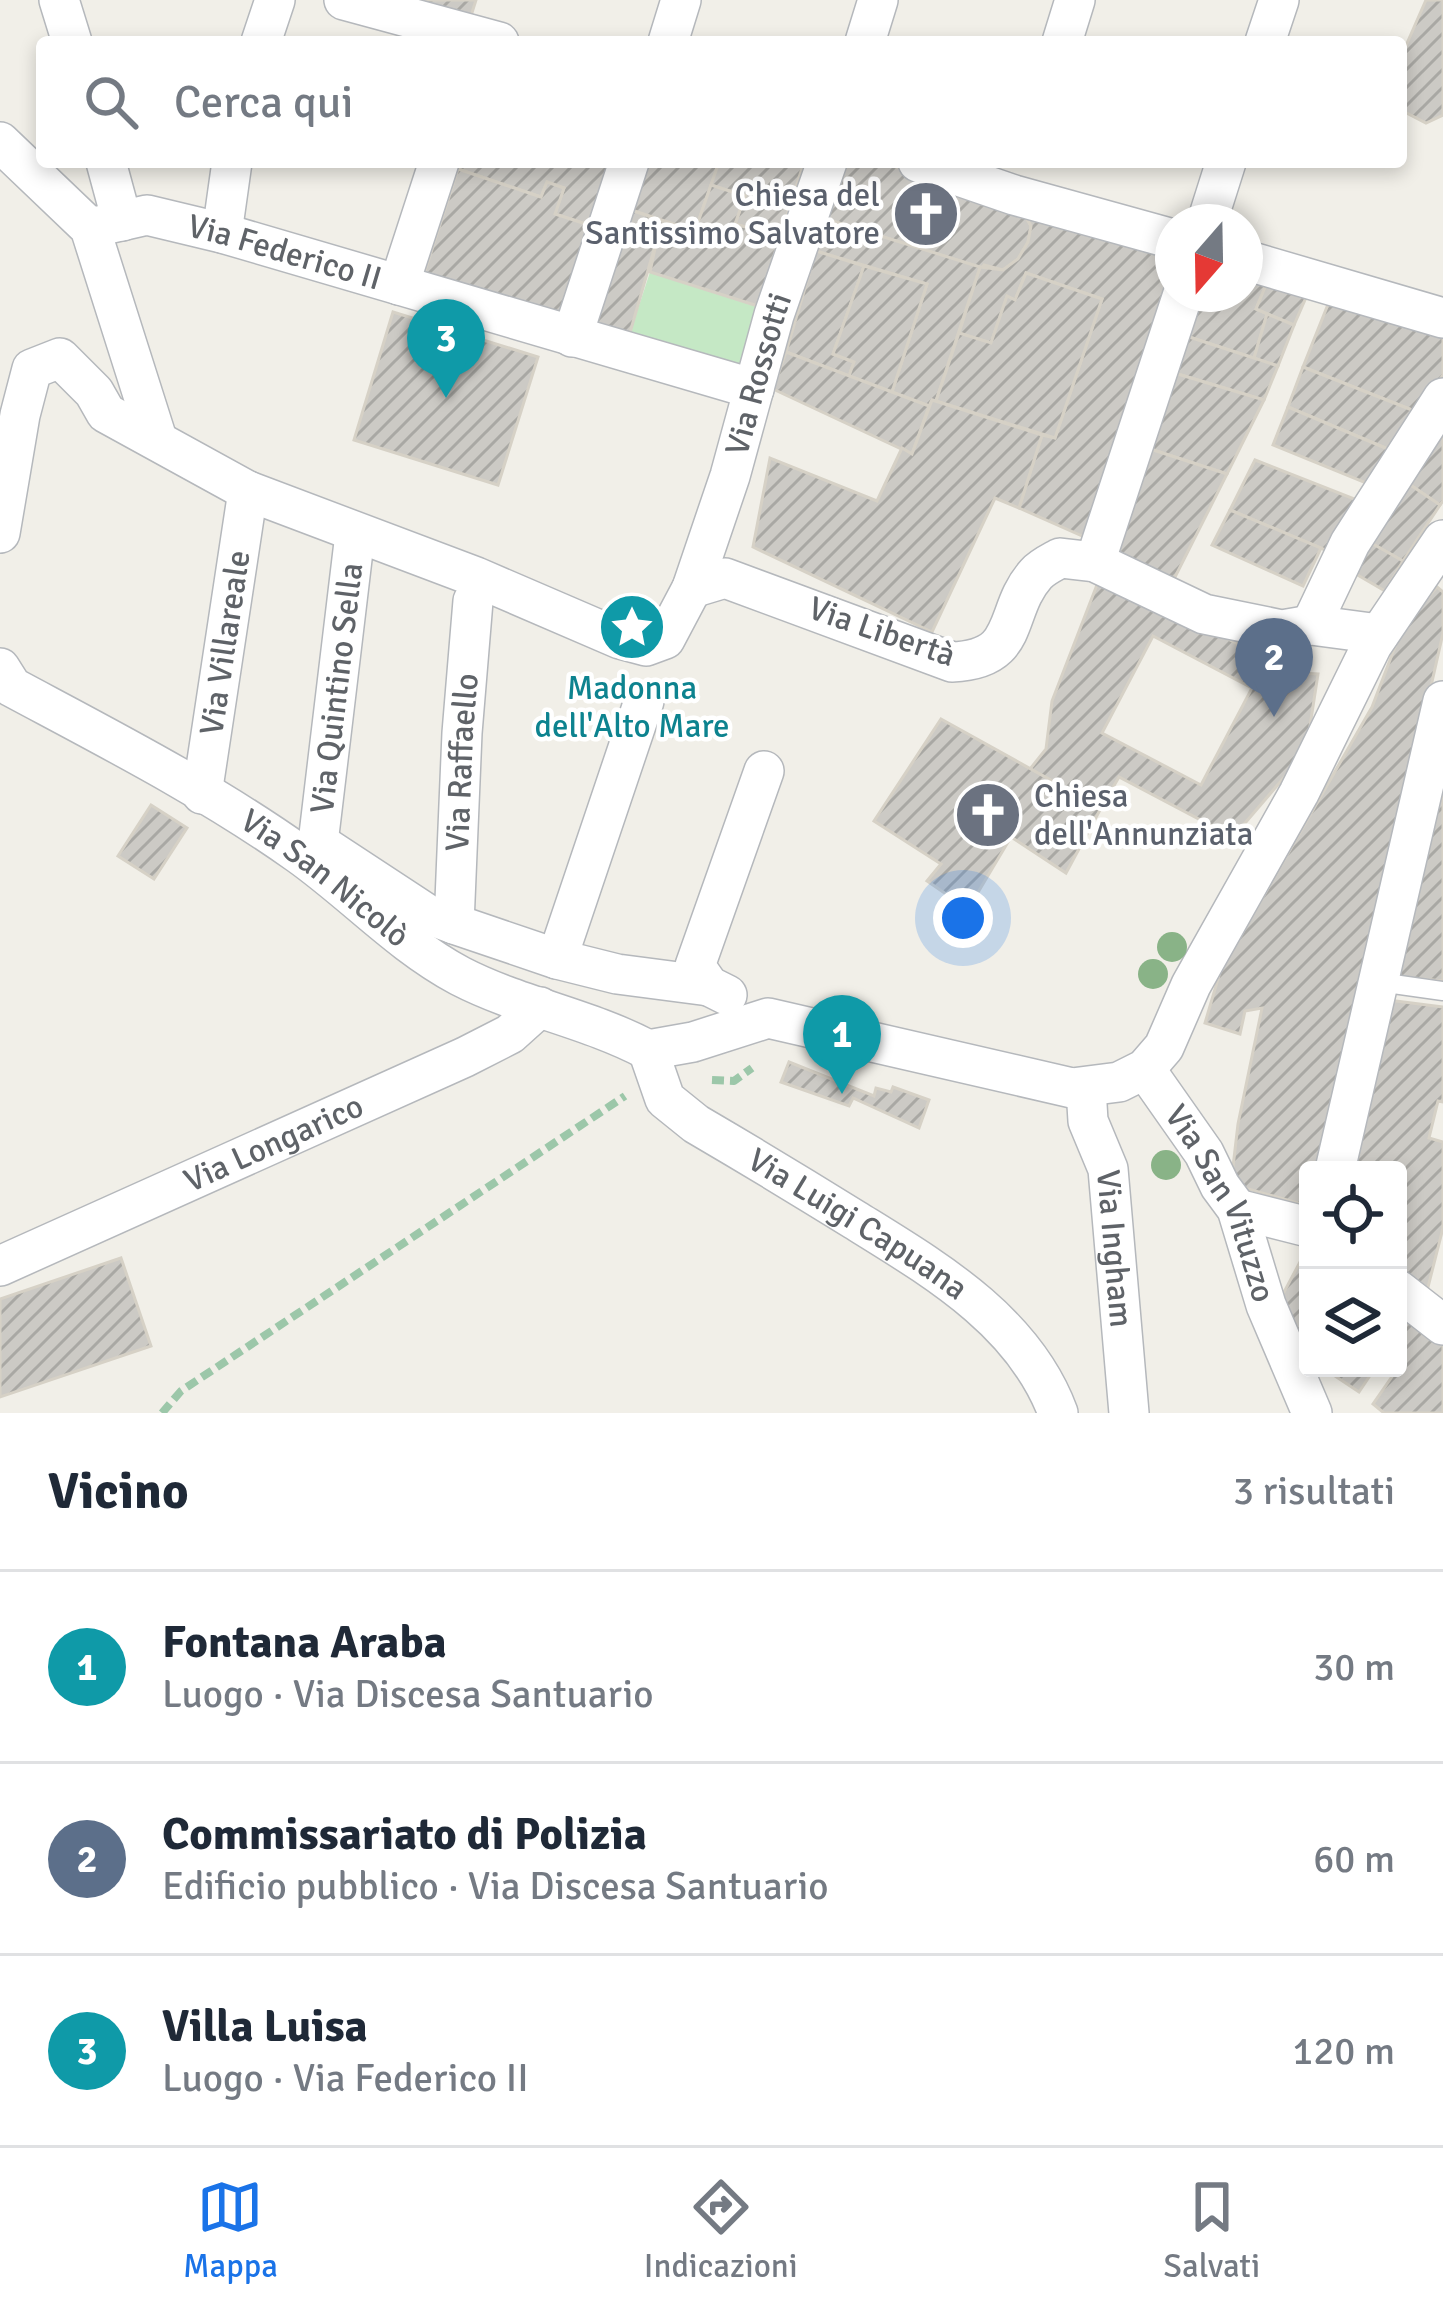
<!DOCTYPE html>
<html lang="it">
<meta charset="utf-8">
<style>
:root{--surface:#fff;--page:#f2f2f3;--text:#1f2937;--muted:#747a83;--line:#e0e1e3;--accent:#1a73e8}
body{margin:0;font-family:Signika,sans-serif;background:var(--page);color:var(--text)}
.controls{position:absolute;right:36px;bottom:36px;display:grid;overflow:hidden;border-radius:12px;box-shadow:0 6px 18px #0003}
.controls button{width:108px;height:108px;display:grid;place-items:center;padding:0;border:0;border-bottom:3px solid var(--line);background:var(--surface);color:var(--text);font:60px sans-serif}
.compass{position:absolute;left:1155px;top:204px;width:108px;height:108px;border-radius:50%;background:var(--surface);box-shadow:0 6px 18px #0003;rotate:200deg}
.you{position:absolute;left:963px;top:918px;width:42px;height:42px;margin:-30px;border:9px solid #fff;border-radius:50%;background:#1a73e8;box-shadow:0 0 0 18px #1a73e833}
.badge{display:grid;place-items:center;width:78px;height:78px;border-radius:50%;background:var(--accent);color:#fff;font-size:39px;font-weight:700}
.pin{position:absolute;translate:-50% -99px;filter:drop-shadow(0 3px 6px #0008)}
.pin::after{content:'';position:absolute;top:63px;width:42px;height:36px;background:inherit;clip-path:polygon(0 0,100% 0,50% 100%)}
.list{margin:0;padding:0;list-style:none}
h2{display:flex;justify-content:space-between;align-items:center;height:156px;margin:0;padding:0 48px;font-size:51px}
h2 small{font-size:39px;font-weight:400;color:var(--muted)}
.list li{display:grid;grid-template-columns:78px 1fr auto;gap:36px;align-items:center;box-sizing:border-box;height:192px;padding:0 48px;border-top:3px solid var(--line)}
.list b{display:block;font-size:45px;white-space:nowrap}
.list p{margin:0;font-size:39px;white-space:nowrap;color:var(--muted)}
.list em{font-size:39px;font-style:normal;color:var(--muted)}
.icon{flex:none;width:66px;height:66px;fill:none;stroke:currentColor;stroke-width:2;stroke-linecap:round;stroke-linejoin:round}
.map{position:relative;flex:none;width:1443px;height:1413px;overflow:hidden}
.search{position:absolute;background:var(--surface);box-shadow:0 6px 18px #0003;left:36px;right:36px;top:36px;height:132px;display:flex;align-items:center;gap:30px;box-sizing:border-box;padding:0 42px;border-radius:12px;color:var(--muted);font-size:45px}
.sheet{height:732px;background:var(--surface)}
nav{display:flex;justify-content:space-around;align-items:center;box-sizing:border-box;height:168px;border-top:3px solid var(--line);background:var(--surface);font-size:33px;color:var(--muted)}
nav a{display:grid;justify-items:center;gap:6px}
nav .on{color:var(--accent)}
.map>svg:first-child{display:block}
.green{fill:#c5e8c5}
.building{fill:url(#building-hatch);stroke:#d6d1c6;stroke-width:3;fill-rule:evenodd}
.lines{fill:none;stroke-linecap:round;stroke-linejoin:round}
.lane-casing{stroke:#b5b8bc;stroke-width:21}
.street-casing{stroke:#b5b8bc;stroke-width:42}
.path{stroke:#9cc7a9;stroke-width:8;stroke-dasharray:12 6;stroke-linecap:butt}
.lane{stroke:#fff;stroke-width:18}
.street{stroke:#fff;stroke-width:39}
.tree{fill:#89b387}
.labels{text-anchor:middle;dominant-baseline:central;stroke-width:9;stroke-linejoin:round;paint-order:stroke}
.worship-label{font-size:33px;fill:#5b616d;stroke:#fff;text-anchor:end}
.street-label{font-size:33px;fill:#5f6368;stroke:#fff}
.culture-label{font-size:33px;fill:#0d838f;stroke:#fff}
</style>
<div class="map">
<svg width="1443" height="1413" viewBox="0 0 1443 1413">
<defs>
<pattern id="building-hatch" width="6" height="6" patternUnits="userSpaceOnUse" patternTransform="scale(3)"><rect width="6" height="6" fill="#cccac5"/><path d="M-1 1l2-2M0 6l6-6M5 7l2-2" fill="none" stroke="#a9a8a4"/></pattern>
</defs>
<rect width="100%" height="100%" fill="#f1efe8"/>
<!-- green -->
<path class="green" d="M 650,272 L 758,306 L 737,371 L 629,336 Z"/>
<!-- building -->
<g class="building">
<path d="M 404,0 L 476,0 L 470,19 Z"/>
<path d="M 1426,0 L 1443,0 L 1443,115 L 1426,123 L 1401,110 L 1401,57 Z"/>
<path d="M 460,162 L 612,162 L 592,226 L 555,214 L 564,188 L 547,182 L 541,197 L 458,169 Z"/>
<path d="M 647,162 L 719,162 L 695,231 L 631,210 Z"/>
<path d="M 719,162 L 804,162 L 780,237 L 735,224 L 745,196 L 711,185 Z"/>
<path d="M 842,162 L 879,162 L 1003,198 L 1021,208 L 1031,226 L 1028,242 L 1018,259 L 1003,270 L 984,265 L 982,268 L 826,219 Z"/>
<path d="M 458,169 L 541,197 L 547,182 L 564,188 L 555,214 L 592,226 L 564,317 L 424,274 Z"/>
<path d="M 711,185 L 745,196 L 735,224 L 780,237 L 758,306 L 650,272 L 657,239 L 671,244 L 677,226 L 695,231 Z"/>
<path d="M 1021,208 L 1173,258 L 1173,284 L 1089,539 L 1019,508 L 1042,435 L 1055,438 L 1102,299 L 1026,273 L 1015,300 L 1007,296 L 991,343 L 959,333 L 980,267 L 1003,270 L 1018,259 L 1028,242 L 1031,226 Z"/>
<path d="M 631,210 L 677,226 L 671,244 L 657,239 L 629,336 L 594,325 Z"/>
<path d="M 826,219 L 980,267 L 936,401 L 932,400 L 929,406 L 892,392 L 927,284 L 816,251 Z"/>
<path d="M 816,251 L 864,266 L 833,354 L 854,362 L 849,376 L 786,352 Z"/>
<path d="M 864,266 L 927,284 L 892,392 L 849,376 L 854,362 L 833,354 Z"/>
<path d="M 1245,272 L 1268,280 L 1256,309 L 1267,314 L 1254,358 L 1183,335 L 1198,294 L 1245,294 Z"/>
<path d="M 1026,273 L 1102,299 L 1055,438 L 936,401 L 959,333 L 991,343 L 1007,296 L 1015,300 Z"/>
<path d="M 1268,280 L 1308,293 L 1294,325 L 1256,309 Z"/>
<path d="M 1331,297 L 1443,336 L 1443,375 L 1417,412 L 1303,367 Z"/>
<path d="M 393,312 L 538,357 L 498,485 L 354,440 Z"/>
<path d="M 1267,314 L 1294,325 L 1278,366 L 1254,358 Z"/>
<path d="M 1183,335 L 1278,366 L 1264,400 L 1171,372 Z"/>
<path d="M 786,352 L 929,406 L 912,454 L 773,389 Z"/>
<path d="M 1303,367 L 1417,412 L 1390,450 L 1288,407 Z"/>
<path d="M 1171,372 L 1264,400 L 1227,474 L 1144,447 Z"/>
<path d="M 932,400 L 1042,435 L 1019,508 L 995,498 L 932,632 L 753,547 L 770,458 L 877,501 L 902,448 L 912,454 Z"/>
<path d="M 1288,407 L 1390,450 L 1366,483 L 1273,445 Z"/>
<path d="M 1443,412 L 1443,501 L 1440,505 L 1400,478 Z"/>
<path d="M 1144,447 L 1227,474 L 1173,581 L 1108,551 Z"/>
<path d="M 1255,460 L 1357,500 L 1330,552 L 1230,510 Z"/>
<path d="M 1400,478 L 1440,505 L 1403,561 L 1364,539 Z"/>
<path d="M 1230,510 L 1321,548 L 1303,586 L 1212,545 Z"/>
<path d="M 1364,539 L 1403,561 L 1385,591 L 1349,570 Z"/>
<path d="M 1100,577 L 1298,673 L 1318,674 L 1306,752 L 1233,837 L 1119,777 L 1101,808 L 1030,769 L 1046,749 L 1052,701 ZM 1153,636 L 1252,688 L 1201,785 L 1102,733 Z"/>
<path d="M 1437,587 L 1443,592 L 1443,633 L 1322,1170 L 1308,1170 L 1308,1206 L 1231,1184 L 1238,1124 L 1262,1008 L 1245,1011 L 1240,1034 L 1205,1023 L 1220,972 L 1372,707 L 1403,626 Z"/>
<path d="M 941,719 L 1101,808 L 1066,873 L 1011,837 L 968,909 L 927,881 L 941,864 L 874,821 Z"/>
<path d="M 1443,754 L 1443,981 L 1394,976 Z"/>
<path d="M 151,805 L 187,828 L 154,879 L 118,856 Z"/>
<path d="M 1388,1000 L 1443,1007 L 1443,1102 L 1438,1101 L 1429,1138 L 1443,1142 L 1443,1228 L 1427,1291 L 1398,1273 L 1398,1170 L 1350,1170 Z"/>
<path d="M 789,1062 L 874,1096 L 876,1088 L 891,1092 L 893,1087 L 929,1100 L 919,1128 L 853,1098 L 849,1106 L 781,1082 Z"/>
<path d="M 1308,1247 L 1308,1354 L 1275,1309 Z"/>
<path d="M 121,1258 L 151,1346 L 0,1397 L 0,1299 Z"/>
<path d="M 1398,1308 L 1443,1344 L 1443,1413 L 1384,1413 L 1373,1404 L 1398,1368 Z"/>
<path d="M 1323,1368 L 1375,1368 L 1359,1392 Z"/>
</g>
<g class="lines">
<!-- lane casing -->
<g class="lane-casing">
<path id="lane" d="M 1379,982 L 1443,991"/>
</g>
<!-- street casing -->
<g class="street-casing">
<g id="street">
<path d="M 59,0 L 72,42"/>
<path d="M 344,0 L 499,42"/>
<path d="M 261,42 L 275,0"/>
<path d="M 668,42 L 681,0"/>
<path d="M 865,42 L 878,0"/>
<path d="M 1062,42 L 1075,0"/>
<path d="M 1265,42 L 1279,0"/>
<path d="M 0,142 L 90,228 L 157,439"/>
<path d="M 106,162 L 122,221"/>
<path d="M 918,162 L 1014,195 L 1173,239"/>
<path d="M 1207,222 L 1226,162"/>
<path id="s1" d="M 90,228 L 147,215 L 222,233 L 754,389"/>
<path d="M 222,233 L 232,162"/>
<path d="M 1245,260 L 1443,318"/>
<path d="M 399,285 L 439,162"/>
<path d="M 572,337 L 629,162"/>
<path id="s2" d="M 0,533 L 20,415 L 32,369 L 60,358 L 94,392 L 106,413 L 248,491 L 476,577 L 620,639 L 646,646 L 665,639 L 692,588 L 730,476 L 774,315 L 827,162"/>
<path d="M 1095,562 L 1183,294"/>
<path d="M 692,588 L 725,578 L 952,662 C 1023,659 1002,612 1036,574 C 1042,567 1053,562 1060,558 L 1095,562 L 1204,614 L 1282,630 L 1311,625 L 1379,634"/>
<path d="M 1311,625 L 1350,543 L 1443,398"/>
<path id="s3" d="M 0,668 L 12,687 C 109,739 209,790 299,854 C 354,893 400,944 460,976 C 520,1007 588,1018 648,1050"/>
<path id="s4" d="M 202,794 L 248,491"/>
<path id="s5" d="M 318,843 L 355,534"/>
<path d="M 325,847 L 427,914 L 454,924 L 557,959 L 617,974 L 709,986"/>
<path id="s6" d="M 454,924 L 462,733 L 473,601"/>
<path d="M 557,959 L 644,701"/>
<path d="M 727,995 L 709,986 L 695,966 L 764,771"/>
<path d="M 648,1050 L 693,1042 L 768,1018 L 1072,1088 L 1119,1082 L 1145,1069 L 1164,1047 L 1191,985 L 1299,793 L 1372,645 L 1443,540"/>
<path id="s7" d="M 648,1050 L 665,1099 L 696,1124 C 749,1155 802,1187 855,1220 C 934,1269 1024,1321 1058,1413"/>
<path id="s8" d="M 1145,1069 L 1204,1153 L 1220,1186 L 1237,1209 L 1266,1305 L 1312,1413"/>
<path id="s9" d="M 1086,1088 L 1088,1121 L 1108,1169 L 1129,1413"/>
<path d="M 1335,1170 L 1443,701"/>
<path d="M 1237,1209 L 1308,1227"/>
<path id="s10" d="M 0,1266 L 465,1057 L 510,1034 L 540,1007"/>
<path d="M 1398,1290 L 1443,1325"/>
</g>
</g>
<!-- path -->
<g class="path">
<path d="M 712,1080 L 734,1081 L 752,1068"/>
<path d="M 162,1413 L 181,1391 L 625,1096"/>
</g>
<!-- lane -->
<use href="#lane" class="lane"/>
<!-- street -->
<use href="#street" class="street"/>
</g>
<!-- trees -->
<g class="tree">
<circle cx="1172" cy="947" r="15"/>
<circle cx="1153" cy="974" r="15"/>
<circle cx="1166" cy="1165" r="15"/>
</g>
<!-- icons -->
<defs>
<g id="church-disc" transform="scale(3.45)"><circle r="9.5" fill="#6b7280" stroke="#fff"/><path d="M-1.2-6h2.4v3.5h3.3v2.4h-3.3V6h-2.4V-.1h-3.3v-2.4h3.3Z" fill="#fff"/></g>
<g id="sight-disc" transform="scale(3.45)"><circle r="9.5" fill="#0f9aa8" stroke="#fff"/><path d="M0-6L1.8-2.2L6-1.7L2.9 1.2L3.7 5.4L0 3.3L-3.7 5.4L-2.9 1.2L-6-1.7L-1.8-2.2Z" fill="#fff"/></g>
</defs>
<g fill-rule="evenodd">
<use href="#church-disc" x="926" y="214"/>
<use href="#sight-disc" x="632" y="627"/>
<use href="#church-disc" x="988" y="815"/>
</g>
<g class="labels">
<!-- worship labels -->
<g class="worship-label">
<text x="880" y="195">Chiesa del<tspan x="880" dy="38">Santissimo Salvatore</tspan></text>
<text x="1034" y="796" text-anchor="start">Chiesa<tspan x="1034" dy="38">dell'Annunziata</tspan></text>
</g>
<!-- street labels -->
<g class="street-label">
<text stroke="none"><textPath href="#s1" startOffset="201">Via Federico II</textPath></text>
<text stroke="none"><textPath href="#s2" startOffset="1161">Via Rossotti</textPath></text>
<text transform="translate(882 632) rotate(19)">Via Libertà</text>
<text stroke="none"><textPath href="#s4" startOffset="153">Via Villareale</textPath></text>
<text stroke="none"><textPath href="#s5" startOffset="156">Via Quintino Sella</textPath></text>
<text stroke="none"><textPath href="#s6" startOffset="162">Via Raffaello</textPath></text>
<text stroke="none"><textPath href="#s3" startOffset="390">Via San Nicolò</textPath></text>
<text stroke="none"><textPath href="#s10" startOffset="300">Via Longarico</textPath></text>
<text stroke="none"><textPath href="#s8" startOffset="156">Via San Vituzzo</textPath></text>
<text stroke="none"><textPath href="#s7" startOffset="282">Via Luigi Capuana</textPath></text>
<text stroke="none"><textPath href="#s9" startOffset="165">Via Ingham</textPath></text>
</g>
<!-- culture labels -->
<g class="culture-label">
<text x="632" y="688">Madonna<tspan x="632" dy="38">dell'Alto Mare</tspan></text>
</g>
</g>
</svg>
<div class="controls">
<button><svg class="icon" aria-label="locate" viewBox="0 0 24 24"><circle cx="12" cy="12" r="6"/><path d="M12 2v4M12 18v4M2 12h4M18 12h4"/></svg></button>
<button><svg class="icon" aria-label="layers" viewBox="0 0 24 24"><path d="M12 4l9 5-9 5-9-5zM3 14l9 5 9-5"/></svg></button>
</div>
<svg class="compass" viewBox="-18 -18 36 36"><path d="M0-13l5 13h-10z" fill="#e53935"/><path d="M0 13l5-13h-10z" fill="#747a83"/></svg>
<div class="you"></div>
<div class="pin badge" style="left:842px;top:1094px;background:#0f9aa8">1</div>
<div class="pin badge" style="left:1274px;top:717px;background:#5c6f8a">2</div>
<div class="pin badge" style="left:446px;top:398px;background:#0f9aa8">3</div>
<div class="search"><svg class="icon" aria-label="search" viewBox="0 0 24 24"><circle cx="10" cy="10" r="6"/><path d="M15 15l6 6"/></svg>Cerca qui</div>
</div>
<section class="sheet">
<h2>Vicino<small>3 risultati</small></h2>
<ul class="list">
<li><span class="badge" style="background:#0f9aa8">1</span><div><b>Fontana Araba</b><p>Luogo · Via Discesa Santuario</p></div><em>30 m</em></li>
<li><span class="badge" style="background:#5c6f8a">2</span><div><b>Commissariato di Polizia</b><p>Edificio pubblico · Via Discesa Santuario</p></div><em>60 m</em></li>
<li><span class="badge" style="background:#0f9aa8">3</span><div><b>Villa Luisa</b><p>Luogo · Via Federico II</p></div><em>120 m</em></li>
</ul>
</section>
<nav>
<a class="on"><svg class="icon" aria-label="map" viewBox="0 0 24 24"><path d="M3 6l6-2 6 2 6-2v14l-6 2-6-2-6 2zM9 4v14M15 6v14"/></svg>Mappa</a>
<a><svg class="icon" aria-label="directions" viewBox="0 0 24 24"><path d="M12 3l9 9-9 9-9-9zM9 14v-3h6M13 9l2 2-2 2"/></svg>Indicazioni</a>
<a><svg class="icon" aria-label="saved" viewBox="0 0 24 24"><path d="M7 4h10v16l-5-4-5 4z"/></svg>Salvati</a>
</nav>
